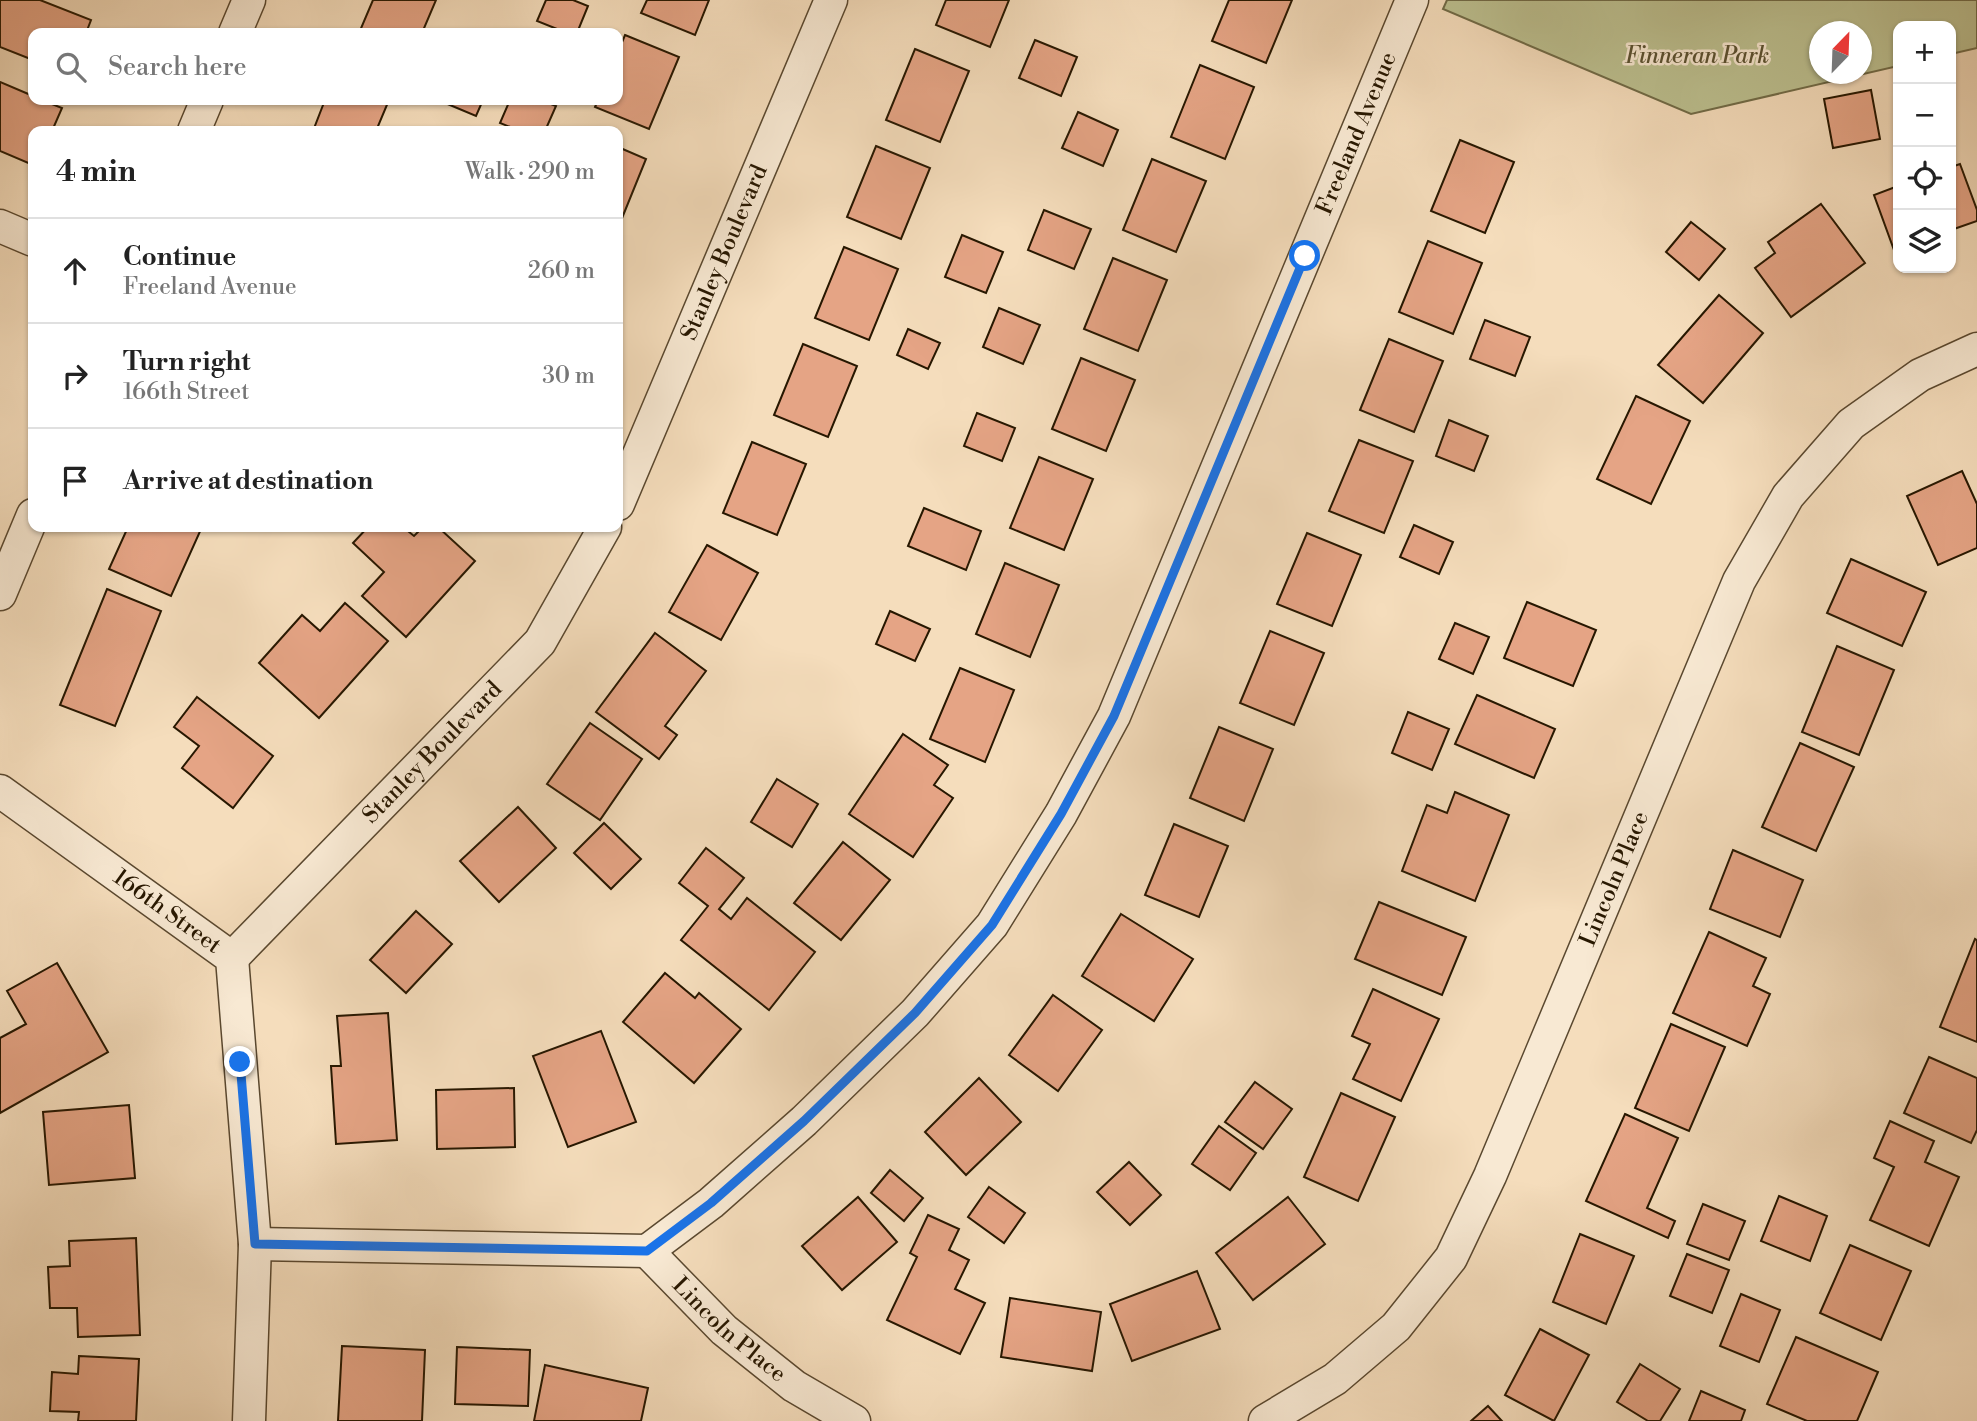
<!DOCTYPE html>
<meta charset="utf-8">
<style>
:root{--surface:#fff;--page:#f6f6f6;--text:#222;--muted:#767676;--line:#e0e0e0}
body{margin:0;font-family:"Libre Bodoni",serif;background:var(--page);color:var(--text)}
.controls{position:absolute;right:21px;top:21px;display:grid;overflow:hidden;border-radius:14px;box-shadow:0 2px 5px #0004}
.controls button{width:63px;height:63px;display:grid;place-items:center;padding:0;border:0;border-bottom:2px solid var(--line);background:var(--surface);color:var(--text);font:35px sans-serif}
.compass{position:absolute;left:1809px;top:21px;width:63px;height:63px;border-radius:50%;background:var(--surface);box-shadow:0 2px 5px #0004;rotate:23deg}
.stop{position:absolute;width:21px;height:21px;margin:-16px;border:5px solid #1a73e8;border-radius:50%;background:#fff}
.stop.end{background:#1a73e8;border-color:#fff;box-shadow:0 2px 7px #0008}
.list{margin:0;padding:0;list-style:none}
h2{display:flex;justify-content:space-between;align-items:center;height:91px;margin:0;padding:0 28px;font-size:30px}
h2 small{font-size:23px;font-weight:400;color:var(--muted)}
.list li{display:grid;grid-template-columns:46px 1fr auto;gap:21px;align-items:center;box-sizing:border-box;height:105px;padding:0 28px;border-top:2px solid var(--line)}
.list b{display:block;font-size:26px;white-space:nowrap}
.list p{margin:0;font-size:23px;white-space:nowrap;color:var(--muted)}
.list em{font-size:23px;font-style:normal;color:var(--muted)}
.icon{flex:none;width:38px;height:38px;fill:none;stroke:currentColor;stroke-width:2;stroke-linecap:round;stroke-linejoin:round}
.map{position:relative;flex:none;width:1977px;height:1421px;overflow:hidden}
.search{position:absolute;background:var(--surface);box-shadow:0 2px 5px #0004;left:28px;top:28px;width:595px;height:77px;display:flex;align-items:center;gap:18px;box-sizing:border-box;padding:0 24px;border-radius:14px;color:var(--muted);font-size:26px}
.panel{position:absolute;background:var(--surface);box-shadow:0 2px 5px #0004;left:28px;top:126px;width:595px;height:406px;border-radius:14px}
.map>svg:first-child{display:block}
.green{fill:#bcc090;stroke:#726c48;stroke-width:2;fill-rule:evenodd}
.building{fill:#e5a485;stroke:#271700;stroke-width:2}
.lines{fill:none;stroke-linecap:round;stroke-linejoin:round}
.street-casing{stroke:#5a482f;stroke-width:35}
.street{stroke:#f8e9d3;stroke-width:32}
.route{stroke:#1a73e8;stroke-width:9}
.labels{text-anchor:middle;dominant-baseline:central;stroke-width:5;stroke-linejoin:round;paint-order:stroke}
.park-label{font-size:23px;font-style:italic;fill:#5b5232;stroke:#f8e9d3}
.street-label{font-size:23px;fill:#271700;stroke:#f8e9d3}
</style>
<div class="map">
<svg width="1977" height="1421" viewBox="0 0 1977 1421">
<rect width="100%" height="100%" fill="#f5ddbc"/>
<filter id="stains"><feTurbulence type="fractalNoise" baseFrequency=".00286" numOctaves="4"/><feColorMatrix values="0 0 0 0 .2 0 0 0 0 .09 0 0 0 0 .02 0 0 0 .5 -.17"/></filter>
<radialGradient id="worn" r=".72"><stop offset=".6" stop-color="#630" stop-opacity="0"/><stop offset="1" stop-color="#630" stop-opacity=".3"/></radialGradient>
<!-- green -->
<path class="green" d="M 1447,0 L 1977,0 L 1977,48 L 1951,54 L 1951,26 L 1898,26 L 1898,66 L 1691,114 L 1443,9 ZM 1820,32 L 1862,32 L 1862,74 L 1820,74 Z"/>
<!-- building -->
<g class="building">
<path d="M 0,0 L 40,0 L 91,20 L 86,33 L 33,33 L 33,60 L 0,47 Z"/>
<path d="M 373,0 L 436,0 L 422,33 L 359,33 Z"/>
<path d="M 546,0 L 573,0 L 588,6 L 577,33 L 567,33 L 537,21 Z"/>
<path d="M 647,0 L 709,0 L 695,35 L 641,13 Z"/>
<path d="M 946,0 L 1009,0 L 990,47 L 936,25 Z"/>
<path d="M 1229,0 L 1292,0 L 1266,63 L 1212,41 Z"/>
<path d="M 625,35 L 679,57 L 649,129 L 595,107 L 598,100 L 618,100 L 618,52 Z"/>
<path d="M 1035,40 L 1077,57 L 1061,96 L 1019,78 Z"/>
<path d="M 915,49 L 969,71 L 940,142 L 886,120 Z"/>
<path d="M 1200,65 L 1254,87 L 1225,159 L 1171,137 Z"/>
<path d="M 0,82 L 33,96 L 33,100 L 42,100 L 62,108 L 52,131 L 33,131 L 33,165 L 0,151 Z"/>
<path d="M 1871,90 L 1880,139 L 1833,148 L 1824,99 Z"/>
<path d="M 325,100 L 389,100 L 376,131 L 313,131 Z"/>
<path d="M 438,100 L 483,100 L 476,116 Z"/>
<path d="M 510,100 L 541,100 L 556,106 L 545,131 L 520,131 L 500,123 Z"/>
<path d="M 1078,112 L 1118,130 L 1103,166 L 1062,148 Z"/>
<path d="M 1460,140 L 1514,162 L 1485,233 L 1431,211 Z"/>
<path d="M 876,146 L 930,168 L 901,239 L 847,217 Z"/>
<path d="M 618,147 L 646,159 L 618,228 Z"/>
<path d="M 1152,159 L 1206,181 L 1176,252 L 1123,230 Z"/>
<path d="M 1960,164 L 1977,210 L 1977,221 L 1951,230 L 1951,167 Z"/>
<path d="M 1898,186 L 1898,249 L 1894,250 L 1874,195 Z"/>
<path d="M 1821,204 L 1865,263 L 1791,317 L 1755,268 L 1775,253 L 1768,242 Z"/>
<path d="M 1044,210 L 1091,229 L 1074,269 L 1028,250 Z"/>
<path d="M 1691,222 L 1725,249 L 1699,280 L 1666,252 Z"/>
<path d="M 962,235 L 1003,252 L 986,293 L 945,277 Z"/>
<path d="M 1428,241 L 1482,263 L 1453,334 L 1399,312 Z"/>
<path d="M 844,247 L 898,269 L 869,340 L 815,318 Z"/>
<path d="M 1113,258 L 1167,280 L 1138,351 L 1084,329 Z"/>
<path d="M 1719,295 L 1763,333 L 1703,403 L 1658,365 Z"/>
<path d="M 999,308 L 1040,325 L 1023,364 L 983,347 Z"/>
<path d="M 1485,320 L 1530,337 L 1515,376 L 1470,359 Z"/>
<path d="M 908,329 L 940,343 L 928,369 L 897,355 Z"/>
<path d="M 1389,339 L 1443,361 L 1414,432 L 1360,410 Z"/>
<path d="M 803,344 L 857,366 L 828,437 L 774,415 Z"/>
<path d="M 1081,358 L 1135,380 L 1106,451 L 1052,429 Z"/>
<path d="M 1636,396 L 1690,421 L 1651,504 L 1597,479 Z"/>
<path d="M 977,413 L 1015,428 L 1002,461 L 964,446 Z"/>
<path d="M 1449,420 L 1488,436 L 1474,471 L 1436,456 Z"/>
<path d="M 1359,440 L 1413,461 L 1384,533 L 1329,511 Z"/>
<path d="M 752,442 L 806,464 L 777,535 L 723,513 Z"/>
<path d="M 1039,457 L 1093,479 L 1064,550 L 1010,528 Z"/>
<path d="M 1962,471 L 1977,504 L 1977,548 L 1938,565 L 1907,496 Z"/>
<path d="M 924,508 L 981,531 L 966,570 L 908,546 Z"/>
<path d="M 1414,525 L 1453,542 L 1439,574 L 1400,557 Z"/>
<path d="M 128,527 L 202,527 L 171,596 L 109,569 Z"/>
<path d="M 368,527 L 403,527 L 414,536 L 423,527 L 438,527 L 475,561 L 406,637 L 362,596 L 384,572 L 353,543 Z"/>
<path d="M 1307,533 L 1361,555 L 1332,626 L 1277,604 Z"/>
<path d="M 707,545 L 758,573 L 721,640 L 669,612 Z"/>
<path d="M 1851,559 L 1926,592 L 1902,646 L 1827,613 Z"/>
<path d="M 1005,563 L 1059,585 L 1030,657 L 976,634 Z"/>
<path d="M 107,589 L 161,611 L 115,726 L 60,705 Z"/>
<path d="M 1527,602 L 1596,630 L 1573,686 L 1504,658 Z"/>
<path d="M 345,603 L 388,641 L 319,718 L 259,663 L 302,615 L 320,631 Z"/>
<path d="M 890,611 L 930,629 L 915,661 L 876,644 Z"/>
<path d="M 1455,623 L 1489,637 L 1473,674 L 1439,659 Z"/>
<path d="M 1270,631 L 1324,653 L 1294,725 L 1240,703 Z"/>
<path d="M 655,633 L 706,671 L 665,726 L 677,735 L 659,759 L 596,712 Z"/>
<path d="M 1837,646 L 1894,670 L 1859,755 L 1802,732 Z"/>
<path d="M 960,668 L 1014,690 L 985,762 L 930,739 Z"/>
<path d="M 1477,695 L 1555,729 L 1534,778 L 1455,744 Z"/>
<path d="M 197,697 L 273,756 L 233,808 L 182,768 L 199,746 L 174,727 Z"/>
<path d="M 1408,712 L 1449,729 L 1432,770 L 1392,753 Z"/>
<path d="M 590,723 L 642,759 L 600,820 L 547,784 Z"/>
<path d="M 1219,727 L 1273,749 L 1244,821 L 1190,798 Z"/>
<path d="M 903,734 L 948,765 L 934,785 L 953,798 L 913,857 L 849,814 Z"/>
<path d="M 1800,743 L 1854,767 L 1816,851 L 1762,827 Z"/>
<path d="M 777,779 L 818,804 L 792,847 L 751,822 Z"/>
<path d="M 1455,792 L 1509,815 L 1475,901 L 1402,871 L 1427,805 L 1447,813 Z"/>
<path d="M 518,807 L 556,848 L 499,902 L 460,861 Z"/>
<path d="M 604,823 L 641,859 L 611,889 L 574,853 Z"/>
<path d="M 1174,824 L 1228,846 L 1199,917 L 1145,895 Z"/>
<path d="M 843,842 L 890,880 L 841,940 L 794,903 Z"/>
<path d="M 706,848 L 744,878 L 719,909 L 731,919 L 747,898 L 815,952 L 769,1010 L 681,940 L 708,906 L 679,883 Z"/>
<path d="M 1733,850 L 1803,880 L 1780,937 L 1710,909 Z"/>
<path d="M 1379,902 L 1466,937 L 1442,995 L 1355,959 Z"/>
<path d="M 416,911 L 452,944 L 406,993 L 370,960 Z"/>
<path d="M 1121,914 L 1193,959 L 1154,1021 L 1082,976 Z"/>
<path d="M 1709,932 L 1766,958 L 1753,986 L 1770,994 L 1747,1046 L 1673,1013 Z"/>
<path d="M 1975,939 L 1977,940 L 1977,1042 L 1940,1027 Z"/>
<path d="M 57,963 L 108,1052 L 0,1113 L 0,1038 L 26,1024 L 7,991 Z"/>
<path d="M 665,973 L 695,998 L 699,993 L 741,1029 L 694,1083 L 623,1022 Z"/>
<path d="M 1373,989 L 1439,1019 L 1401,1101 L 1353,1079 L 1370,1044 L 1352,1036 Z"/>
<path d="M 1053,995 L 1102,1030 L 1058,1091 L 1009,1055 Z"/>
<path d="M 388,1013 L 397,1140 L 336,1144 L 331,1066 L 341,1066 L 337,1016 Z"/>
<path d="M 1671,1024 L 1725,1047 L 1689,1131 L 1635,1108 Z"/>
<path d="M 601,1031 L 636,1122 L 568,1147 L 533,1056 Z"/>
<path d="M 1929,1057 L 1977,1078 L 1977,1130 L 1971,1143 L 1904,1113 Z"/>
<path d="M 979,1078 L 1021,1122 L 966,1175 L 925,1132 Z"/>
<path d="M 1255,1082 L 1292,1109 L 1263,1149 L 1225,1122 Z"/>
<path d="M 514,1088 L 515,1147 L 437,1149 L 436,1090 Z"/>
<path d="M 1341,1093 L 1395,1117 L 1358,1201 L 1304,1177 Z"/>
<path d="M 129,1105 L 135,1178 L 49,1185 L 43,1112 Z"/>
<path d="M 1625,1114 L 1678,1138 L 1647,1208 L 1675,1221 L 1668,1238 L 1586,1201 Z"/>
<path d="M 1890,1121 L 1934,1141 L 1925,1162 L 1959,1177 L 1929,1246 L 1870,1220 L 1894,1167 L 1874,1158 Z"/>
<path d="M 1219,1126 L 1256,1153 L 1230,1190 L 1192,1164 Z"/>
<path d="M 1129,1162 L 1161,1195 L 1130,1225 L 1097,1192 Z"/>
<path d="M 890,1170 L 923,1198 L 904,1221 L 871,1193 Z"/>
<path d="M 989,1187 L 1025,1213 L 1004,1243 L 968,1217 Z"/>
<path d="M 1779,1196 L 1827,1216 L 1810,1261 L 1761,1241 Z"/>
<path d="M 858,1197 L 897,1242 L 842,1290 L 802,1246 Z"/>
<path d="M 1288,1197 L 1325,1244 L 1253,1300 L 1216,1253 Z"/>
<path d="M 1703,1204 L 1745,1221 L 1729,1260 L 1687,1244 Z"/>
<path d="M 928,1215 L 959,1229 L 949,1250 L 969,1260 L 955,1289 L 985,1303 L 960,1354 L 887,1320 L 917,1257 L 910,1253 Z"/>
<path d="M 1580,1234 L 1634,1256 L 1606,1324 L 1553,1302 Z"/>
<path d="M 136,1238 L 140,1335 L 78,1337 L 77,1308 L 50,1308 L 48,1267 L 70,1266 L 69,1241 Z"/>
<path d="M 1850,1245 L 1911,1271 L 1881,1340 L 1820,1313 Z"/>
<path d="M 1687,1254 L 1729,1270 L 1712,1313 L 1670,1296 Z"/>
<path d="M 1197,1271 L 1220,1329 L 1132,1361 L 1110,1304 Z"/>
<path d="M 1741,1294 L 1780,1310 L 1759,1362 L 1720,1346 Z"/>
<path d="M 1010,1298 L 1101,1312 L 1092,1371 L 1001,1357 Z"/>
<path d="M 1540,1329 L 1589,1355 L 1554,1421 L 1505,1395 Z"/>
<path d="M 1796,1337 L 1878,1372 L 1857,1421 L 1807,1421 L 1767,1404 Z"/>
<path d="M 342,1346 L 425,1350 L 422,1421 L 338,1421 Z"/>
<path d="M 457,1347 L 530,1350 L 528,1406 L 455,1404 Z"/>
<path d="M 79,1356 L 139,1359 L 136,1421 L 78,1421 L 79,1412 L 50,1411 L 52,1372 L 78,1374 Z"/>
<path d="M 1640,1364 L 1680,1389 L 1660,1421 L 1648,1421 L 1617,1402 Z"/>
<path d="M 545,1365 L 648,1388 L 641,1421 L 534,1421 Z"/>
<path d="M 1701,1391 L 1745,1410 L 1741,1421 L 1689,1421 Z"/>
<path d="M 1488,1406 L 1502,1421 L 1471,1421 Z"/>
</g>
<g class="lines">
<!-- street casing -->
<g class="street-casing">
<g id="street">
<path d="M 235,33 L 249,0"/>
<path d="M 194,131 L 207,100"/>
<path d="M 0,226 L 33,240"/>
<path id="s1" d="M 618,504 L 831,0"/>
<path d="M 0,594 L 33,515"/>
<path id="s2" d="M 0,791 L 232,958 L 255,1244 L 249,1421"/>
<path id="s3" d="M 232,958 L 540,642 L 605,527"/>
<path id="s4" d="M 255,1244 L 647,1251 L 711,1203 L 804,1121 L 915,1013 L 992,925 L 1061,814 L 1114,716 L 1412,0"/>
<path id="s5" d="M 647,1251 L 724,1330 L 794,1386 L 854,1421"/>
<path id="s6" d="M 1265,1421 L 1335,1379 L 1396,1327 L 1451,1258 L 1490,1176 L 1739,581 L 1788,496 L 1851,424 L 1920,375 L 1977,349"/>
</g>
</g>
<!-- street -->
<use href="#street" class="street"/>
</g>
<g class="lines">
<!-- route -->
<path class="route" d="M 240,1062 L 255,1244 L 647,1251 L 711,1203 L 804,1121 L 915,1013 L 992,925 L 1061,814 L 1114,716 L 1305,256"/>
</g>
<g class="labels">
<!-- park labels -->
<g class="park-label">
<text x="1697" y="56">Finneran Park</text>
</g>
<!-- street labels -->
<g class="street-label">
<text stroke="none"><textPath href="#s4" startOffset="1741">Freeland Avenue</textPath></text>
<text stroke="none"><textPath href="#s1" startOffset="273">Stanley Boulevard</textPath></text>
<text stroke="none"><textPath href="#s3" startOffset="287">Stanley Boulevard</textPath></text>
<text stroke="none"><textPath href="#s6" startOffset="663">Lincoln Place</textPath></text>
<text stroke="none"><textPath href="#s2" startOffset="206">166th Street</textPath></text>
<text stroke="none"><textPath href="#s5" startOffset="114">Lincoln Place</textPath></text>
</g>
</g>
<rect width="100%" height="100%" filter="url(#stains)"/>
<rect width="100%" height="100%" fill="url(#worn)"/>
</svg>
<div class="controls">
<button>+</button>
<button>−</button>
<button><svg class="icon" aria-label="locate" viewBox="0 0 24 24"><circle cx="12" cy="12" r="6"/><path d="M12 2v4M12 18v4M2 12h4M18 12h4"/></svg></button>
<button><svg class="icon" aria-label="layers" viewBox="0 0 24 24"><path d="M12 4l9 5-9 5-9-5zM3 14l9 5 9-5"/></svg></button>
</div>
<svg class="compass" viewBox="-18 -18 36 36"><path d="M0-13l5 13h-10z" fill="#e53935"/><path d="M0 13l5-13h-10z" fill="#767676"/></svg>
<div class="stop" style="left:1305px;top:256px"></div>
<div class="stop end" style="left:240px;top:1062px"></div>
<div class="search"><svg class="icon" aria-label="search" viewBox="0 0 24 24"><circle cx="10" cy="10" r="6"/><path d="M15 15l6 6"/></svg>Search here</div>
<section class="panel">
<h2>4 min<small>Walk · 290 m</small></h2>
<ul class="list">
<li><svg class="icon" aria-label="ahead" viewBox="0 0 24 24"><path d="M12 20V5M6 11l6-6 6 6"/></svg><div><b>Continue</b><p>Freeland Avenue</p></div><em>260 m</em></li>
<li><svg class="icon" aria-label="right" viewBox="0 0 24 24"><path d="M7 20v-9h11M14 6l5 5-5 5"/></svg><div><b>Turn right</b><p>166th Street</p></div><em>30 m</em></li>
<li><svg class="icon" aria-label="arrive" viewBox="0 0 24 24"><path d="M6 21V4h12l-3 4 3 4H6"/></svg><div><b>Arrive at destination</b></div></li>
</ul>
</section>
</div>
